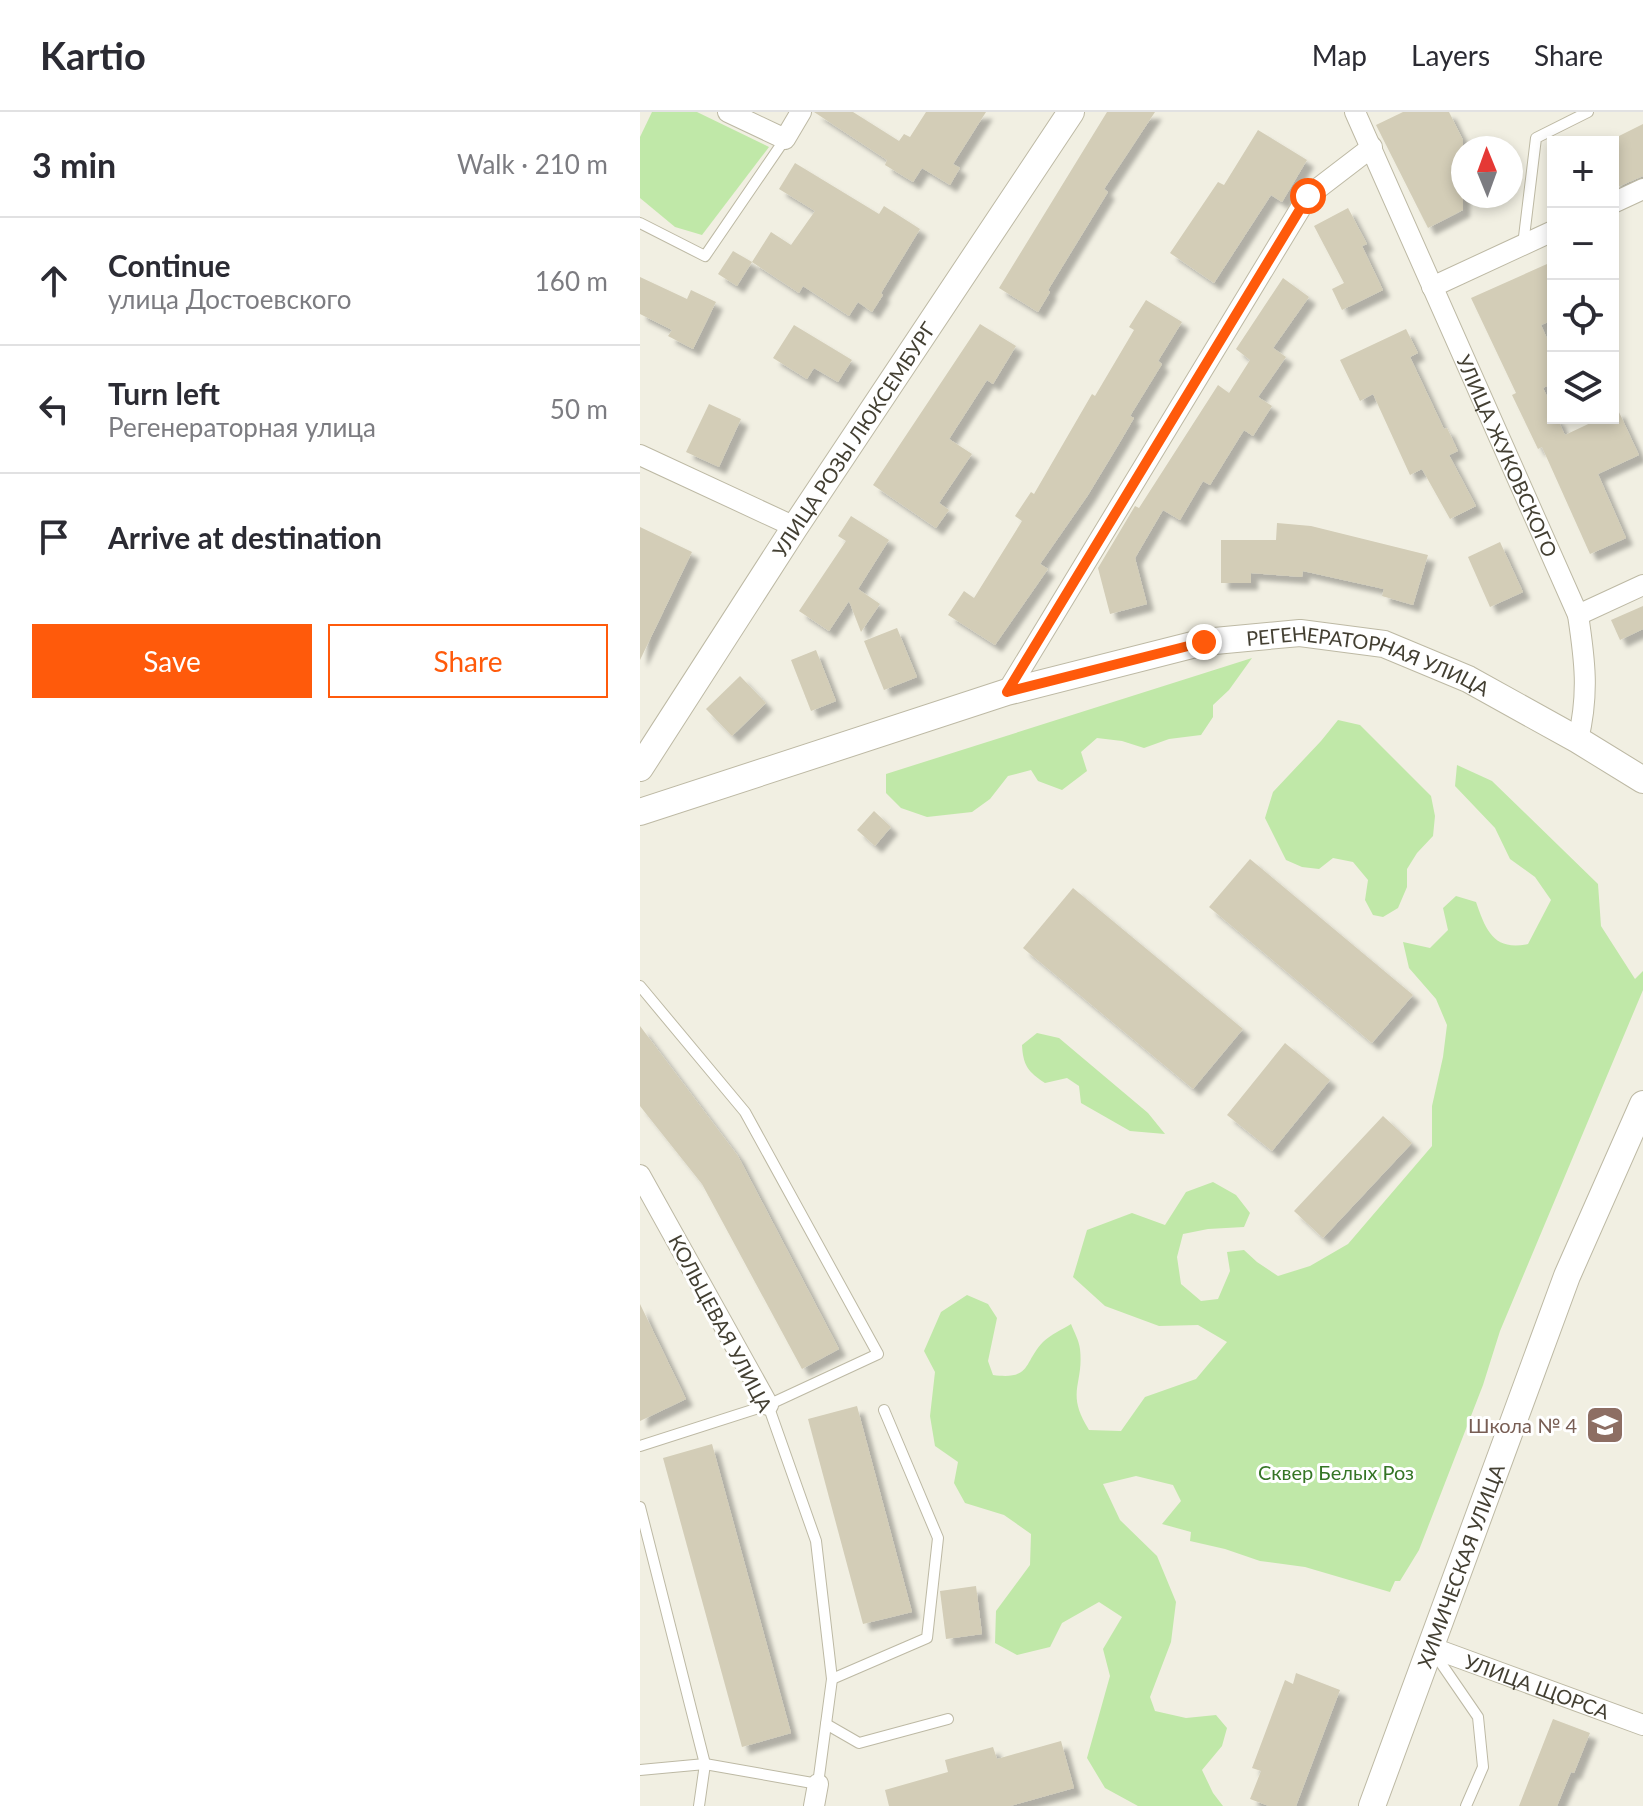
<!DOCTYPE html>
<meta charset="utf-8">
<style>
:root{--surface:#fff;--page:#f2f2f3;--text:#2b2b33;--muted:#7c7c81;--line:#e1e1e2;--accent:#ff5a0b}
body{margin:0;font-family:Lato,sans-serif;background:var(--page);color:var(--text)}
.controls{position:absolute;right:24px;top:24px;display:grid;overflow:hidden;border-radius:0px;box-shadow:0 4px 12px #0003}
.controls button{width:72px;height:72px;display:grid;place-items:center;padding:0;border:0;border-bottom:2px solid var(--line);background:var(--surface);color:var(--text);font:40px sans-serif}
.compass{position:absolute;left:811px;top:24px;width:72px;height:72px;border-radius:50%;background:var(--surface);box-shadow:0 4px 12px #0003;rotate:359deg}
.stop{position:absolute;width:24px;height:24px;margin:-18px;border:6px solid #ff5a0b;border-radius:50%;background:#fff}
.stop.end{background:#ff5a0b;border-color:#fff;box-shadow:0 2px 8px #0008}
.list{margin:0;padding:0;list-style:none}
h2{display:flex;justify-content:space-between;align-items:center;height:104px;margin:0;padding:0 32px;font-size:34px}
h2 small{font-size:26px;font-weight:400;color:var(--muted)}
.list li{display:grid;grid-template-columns:52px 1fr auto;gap:24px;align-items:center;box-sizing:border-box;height:128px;padding:0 32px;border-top:2px solid var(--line)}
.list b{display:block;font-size:30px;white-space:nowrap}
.list p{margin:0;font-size:26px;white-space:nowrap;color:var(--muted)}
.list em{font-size:26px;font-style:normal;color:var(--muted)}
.actions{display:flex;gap:16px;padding:24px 32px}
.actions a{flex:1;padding:18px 0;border:2px solid var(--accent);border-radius:0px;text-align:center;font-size:28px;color:var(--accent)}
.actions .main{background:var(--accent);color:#fff}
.icon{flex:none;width:44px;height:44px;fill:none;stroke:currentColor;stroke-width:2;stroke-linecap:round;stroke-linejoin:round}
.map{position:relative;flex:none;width:1003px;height:1694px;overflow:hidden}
header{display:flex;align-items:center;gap:48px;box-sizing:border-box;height:112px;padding:0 40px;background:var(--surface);border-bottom:2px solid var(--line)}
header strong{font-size:38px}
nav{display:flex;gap:44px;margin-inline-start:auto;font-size:28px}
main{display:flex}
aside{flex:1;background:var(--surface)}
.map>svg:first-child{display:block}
.green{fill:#c0e8a8}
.building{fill:#d3cdb7;filter:url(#shadow)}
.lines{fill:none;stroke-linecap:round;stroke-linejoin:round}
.service-casing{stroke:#bdb9a4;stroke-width:12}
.minor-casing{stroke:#bdb9a4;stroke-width:22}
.tertiary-casing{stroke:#bdb9a4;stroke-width:28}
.service{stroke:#fff;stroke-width:10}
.minor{stroke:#fff;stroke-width:20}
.tertiary{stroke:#fff;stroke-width:26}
.route{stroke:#ff5a0b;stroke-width:10}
.labels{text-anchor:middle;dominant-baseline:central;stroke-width:6;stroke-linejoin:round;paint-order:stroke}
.street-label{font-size:20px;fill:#433f32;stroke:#fff}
.education-label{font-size:20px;fill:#785e54;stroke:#fff;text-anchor:end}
.park-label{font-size:20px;fill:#357525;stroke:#fff}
</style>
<header>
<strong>Kartio</strong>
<nav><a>Map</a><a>Layers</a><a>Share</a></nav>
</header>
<main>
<aside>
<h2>3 min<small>Walk · 210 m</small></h2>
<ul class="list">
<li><svg class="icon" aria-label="ahead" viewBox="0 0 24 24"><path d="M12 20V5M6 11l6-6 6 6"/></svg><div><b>Continue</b><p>улица Достоевского</p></div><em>160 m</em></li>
<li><svg class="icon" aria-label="left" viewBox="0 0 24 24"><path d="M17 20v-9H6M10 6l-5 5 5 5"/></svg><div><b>Turn left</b><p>Регенераторная улица</p></div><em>50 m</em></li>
<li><svg class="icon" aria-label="arrive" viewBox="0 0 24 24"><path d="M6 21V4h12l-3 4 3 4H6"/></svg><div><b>Arrive at destination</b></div></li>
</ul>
<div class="actions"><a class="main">Save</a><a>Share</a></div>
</aside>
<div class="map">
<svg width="1003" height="1694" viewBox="0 0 1003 1694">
<defs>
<filter id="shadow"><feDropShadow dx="7" dy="7" stdDeviation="2" flood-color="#0004"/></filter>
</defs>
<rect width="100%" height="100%" fill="#f1efe2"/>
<!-- green -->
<g class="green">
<path d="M 12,0 L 57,0 L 129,35 L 62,123 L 35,115 L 0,86 L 0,25 Z"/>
<path d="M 612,546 L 589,578 L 573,593 L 573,605 L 561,623 L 529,627 L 504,636 L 482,629 L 457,626 L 441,640 L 447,659 L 422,678 L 398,669 L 391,658 L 368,664 L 350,687 L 332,700 L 287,705 L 261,696 L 246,681 L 246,662 Z"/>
<path d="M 698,608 L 720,613 L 791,684 L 795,704 L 793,724 L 777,741 L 767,757 L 767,775 L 758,796 L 743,805 L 733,803 L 725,788 L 728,768 L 713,750 L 693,746 L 679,757 L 662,755 L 646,748 L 625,706 L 633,680 L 681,629 Z"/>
<path d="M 817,653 L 852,669 L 958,772 L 961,814 L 995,867 L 1003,859 L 1003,878 L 860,1219 L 843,1273 L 779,1438 L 760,1469 L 755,1469 L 750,1480 L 665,1455 L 620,1449 L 585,1437 L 550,1429 L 551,1420 L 522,1412 L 541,1389 L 533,1373 L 496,1364 L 463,1372 L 480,1408 L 517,1444 L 536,1490 L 531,1530 L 510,1585 L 515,1599 L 546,1606 L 576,1603 L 587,1616 L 582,1634 L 562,1658 L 573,1681 L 583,1694 L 498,1694 L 465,1676 L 447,1646 L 470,1564 L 463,1537 L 482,1505 L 459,1490 L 422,1511 L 410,1535 L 377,1543 L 355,1531 L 356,1499 L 390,1453 L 391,1422 L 364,1403 L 325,1391 L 314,1371 L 318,1350 L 295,1334 L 290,1304 L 295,1260 L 284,1239 L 301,1200 L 327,1183 L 348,1192 L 357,1206 L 348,1249 L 353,1263 C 392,1268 383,1251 403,1230 C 410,1223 423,1217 431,1212 C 434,1220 439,1228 440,1237 C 444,1273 425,1280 449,1318 L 481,1319 L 505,1285 L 556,1267 L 587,1230 L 558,1213 L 519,1214 L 465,1194 L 433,1165 L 447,1118 L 492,1101 L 525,1113 L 546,1080 L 573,1070 L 596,1083 L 610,1101 L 604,1115 L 568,1117 L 543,1122 L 537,1145 L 541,1172 L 561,1189 L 578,1187 L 590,1159 L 587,1140 L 604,1138 L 617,1150 L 638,1164 L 670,1154 L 708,1132 L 792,1034 L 792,994 L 803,945 L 807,913 L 796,887 L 769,856 L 763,830 L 790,836 L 808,818 L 803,796 L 816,784 L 836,790 C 846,819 854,839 888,832 L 911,788 L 895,765 L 870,747 L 855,716 L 815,674 Z"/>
<path d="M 397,921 L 419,926 L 508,1001 L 525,1022 L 490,1019 L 441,991 L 439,974 L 427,966 L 405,971 C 388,960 383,953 382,933 Z"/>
</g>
<!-- building -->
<g class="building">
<path d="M 174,0 L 213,0 L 259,29 L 264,22 L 270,25 L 286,0 L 346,0 L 313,52 L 320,56 L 310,73 L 282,56 L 273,70 L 245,53 L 247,48 Z"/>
<path d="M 467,0 L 515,0 L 464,77 L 468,80 L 408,178 L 410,180 L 398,200 L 359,176 Z"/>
<path d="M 763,0 L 809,0 L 823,28 L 823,98 L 788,116 L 736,13 Z"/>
<path d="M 1003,12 L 1003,64 L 973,77 L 973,27 Z"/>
<path d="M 618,18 L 667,48 L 642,90 L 631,83 L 574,171 L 530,141 L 578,70 L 584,73 Z"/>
<path d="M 155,51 L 239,102 L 244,94 L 280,117 L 241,181 L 243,183 L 232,200 L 218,190 L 209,204 L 163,174 L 159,181 L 112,150 L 131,120 L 151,133 L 175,99 L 139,77 Z"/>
<path d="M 708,96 L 727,132 L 722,134 L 743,178 L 702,198 L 692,177 L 704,171 L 674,114 Z"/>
<path d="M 93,139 L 112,150 L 97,174 L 78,162 Z"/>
<path d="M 907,152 L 913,164 L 913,208 L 901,213 L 913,240 L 913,271 L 903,276 L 913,297 L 913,306 L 917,306 L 925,323 L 961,306 L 973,306 L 973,300 L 978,298 L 999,343 L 958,362 L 986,426 L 950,442 L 902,335 L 898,337 L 872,283 L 876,281 L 831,186 Z"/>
<path d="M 0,165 L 47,187 L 51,178 L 76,190 L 53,237 L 28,224 L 32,218 L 0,202 Z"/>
<path d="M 643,166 L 669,185 L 633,236 L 646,245 L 618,285 L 632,294 L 613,324 L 604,318 L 570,373 L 563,369 L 540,408 L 523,398 L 495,446 L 507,492 L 470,502 L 458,456 L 495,394 L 499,396 L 578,273 L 589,281 L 610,248 L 596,237 Z"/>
<path d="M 506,188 L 542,210 L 518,249 L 522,252 L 490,304 L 494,306 L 480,330 L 448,383 L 400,452 L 408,457 L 355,533 L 308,503 L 324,479 L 334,486 L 382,409 L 375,404 L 391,380 L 394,382 L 452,282 L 455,284 L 494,218 L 489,215 Z"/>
<path d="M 340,212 L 376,234 L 353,272 L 347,268 L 309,327 L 332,342 L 299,391 L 309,398 L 296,416 L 233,373 Z"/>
<path d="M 154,213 L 212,248 L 198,270 L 174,256 L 167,267 L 133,246 Z"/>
<path d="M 766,217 L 778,241 L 770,245 L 804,317 L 807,316 L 818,339 L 809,343 L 836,394 L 810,407 L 782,357 L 770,363 L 733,282 L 720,289 L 700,248 Z"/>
<path d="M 69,292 L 101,307 L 79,355 L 46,340 Z"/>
<path d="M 211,404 L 249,428 L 218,477 L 240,492 L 221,520 L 209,489 L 189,519 L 159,499 L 206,429 L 198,424 Z"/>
<path d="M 637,411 L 671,414 L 788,443 L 773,493 L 742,484 L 744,477 L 663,459 L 662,465 L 611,461 L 611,471 L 581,471 L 581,428 L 636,428 Z"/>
<path d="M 0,415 L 52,440 L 0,548 Z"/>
<path d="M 860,430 L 883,480 L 850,495 L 828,445 Z"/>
<path d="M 1003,494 L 1003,517 L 980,528 L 971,508 Z"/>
<path d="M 257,516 L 277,565 L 244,578 L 224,529 Z"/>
<path d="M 176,538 L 196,589 L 171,599 L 151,548 Z"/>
<path d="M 100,564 L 126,591 L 92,624 L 66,597 Z"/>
<path d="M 234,699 L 251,715 L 235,734 L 217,718 Z"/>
<path d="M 610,747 L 773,883 L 732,931 L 569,795 Z"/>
<path d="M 433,776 L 603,917 L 553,977 L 383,836 Z"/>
<path d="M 0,914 L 98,1044 L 199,1237 L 162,1257 L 62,1072 L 0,994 Z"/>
<path d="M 645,931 L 690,968 L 632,1039 L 587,1003 Z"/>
<path d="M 743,1004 L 772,1031 L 683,1126 L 654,1099 Z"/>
<path d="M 0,1192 L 46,1287 L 0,1309 Z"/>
<path d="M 217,1294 L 272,1500 L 223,1512 L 168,1307 Z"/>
<path d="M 72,1332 L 151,1621 L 102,1635 L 23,1346 Z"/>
<path d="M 336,1474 L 342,1522 L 306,1527 L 300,1479 Z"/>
<path d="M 656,1561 L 700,1578 L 656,1694 L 629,1694 L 610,1687 L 621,1659 L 612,1656 L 645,1568 L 653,1572 Z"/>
<path d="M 913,1607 L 950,1621 L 934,1661 L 931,1660 L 917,1694 L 879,1694 Z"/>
<path d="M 421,1629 L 434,1676 L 370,1694 L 249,1694 L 245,1678 L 308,1660 L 305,1648 L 353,1635 L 357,1647 Z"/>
</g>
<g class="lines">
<!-- service casing -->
<g class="service-casing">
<g id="service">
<path d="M 0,111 L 65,144 L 145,27"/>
<path d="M 883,133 L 896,26 L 948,0"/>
<path d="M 0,874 L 105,1000 L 238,1242 L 128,1293 L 0,1334"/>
<path d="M 0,1395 L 65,1652 L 59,1694"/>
<path d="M 794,1541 L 838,1605 L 843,1655 L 826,1694"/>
<path d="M 192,1567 L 287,1526 L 298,1426 L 244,1298"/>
<path d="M 186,1612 L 219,1631 L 308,1607"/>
<path d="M 0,1658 L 65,1652 L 178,1672 L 192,1567 L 176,1429 L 128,1293"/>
</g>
</g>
<!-- minor casing -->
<g class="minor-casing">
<g id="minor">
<path d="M 88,0 L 145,27 L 161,0"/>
<path id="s1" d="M 715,0 L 938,503 C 945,549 949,582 938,628"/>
<path d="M 973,91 L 1003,77"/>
<path d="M 792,175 L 913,119"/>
<path d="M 0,343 L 155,415"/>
<path d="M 938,503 L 1003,473"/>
<path d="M 367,580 L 668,84 L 732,35"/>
<path d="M 0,1063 L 128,1293"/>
<path id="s2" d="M 790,1535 L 1003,1613"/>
<path d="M 174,1694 L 178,1672"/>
</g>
</g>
<!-- tertiary casing -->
<g class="tertiary-casing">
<g id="tertiary">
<path id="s3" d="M 0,656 L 155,415 L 431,0"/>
<path id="s4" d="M 0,700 L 367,580 L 564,530 L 660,521 L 744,532 L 828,567 L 938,628 L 1003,668"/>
<path id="s5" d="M 732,1694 L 927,1164 L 1003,992"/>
</g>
</g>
<!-- service -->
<use href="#service" class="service"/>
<!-- minor -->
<use href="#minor" class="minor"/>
<!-- tertiary -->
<use href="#tertiary" class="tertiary"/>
</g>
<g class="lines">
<!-- route -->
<path class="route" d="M 564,530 L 367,580 L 668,84"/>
</g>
<!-- icons -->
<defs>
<g id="school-square" transform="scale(2)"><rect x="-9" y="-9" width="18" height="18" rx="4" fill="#8d6e63" stroke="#fff"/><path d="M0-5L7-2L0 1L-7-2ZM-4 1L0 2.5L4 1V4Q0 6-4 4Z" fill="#fff"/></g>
</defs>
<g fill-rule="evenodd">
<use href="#school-square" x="965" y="1313"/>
</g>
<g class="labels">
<!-- street labels -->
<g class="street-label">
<text stroke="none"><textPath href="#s3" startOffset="392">УЛИЦА РОЗЫ ЛЮКСЕМБУРГ</textPath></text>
<text stroke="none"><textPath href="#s1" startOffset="376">УЛИЦА ЖУКОВСКОГО</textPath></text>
<text stroke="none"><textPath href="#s4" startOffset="758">РЕГЕНЕРАТОРНАЯ УЛИЦА</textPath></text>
<text transform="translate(81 1211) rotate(62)">КОЛЬЦЕВАЯ УЛИЦА</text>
<text stroke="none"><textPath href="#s5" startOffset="256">ХИМИЧЕСКАЯ УЛИЦА</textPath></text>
<text stroke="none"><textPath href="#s2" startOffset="114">УЛИЦА ЩОРСА</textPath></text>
</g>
<!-- education labels -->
<g class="education-label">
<text x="937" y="1313">Школа № 4</text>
</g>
<!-- park labels -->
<g class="park-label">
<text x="696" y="1360">Сквер Белых Роз</text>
</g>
</g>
</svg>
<div class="controls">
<button>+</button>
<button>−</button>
<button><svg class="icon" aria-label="locate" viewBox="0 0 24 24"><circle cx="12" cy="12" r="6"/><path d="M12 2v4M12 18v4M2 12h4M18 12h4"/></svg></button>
<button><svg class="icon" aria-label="layers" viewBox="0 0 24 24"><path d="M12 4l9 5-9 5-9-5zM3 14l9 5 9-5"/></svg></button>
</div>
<svg class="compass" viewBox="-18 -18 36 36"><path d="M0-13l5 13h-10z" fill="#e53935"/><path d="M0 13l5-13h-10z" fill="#7c7c81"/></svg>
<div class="stop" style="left:668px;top:84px"></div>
<div class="stop end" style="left:564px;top:530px"></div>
</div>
</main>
